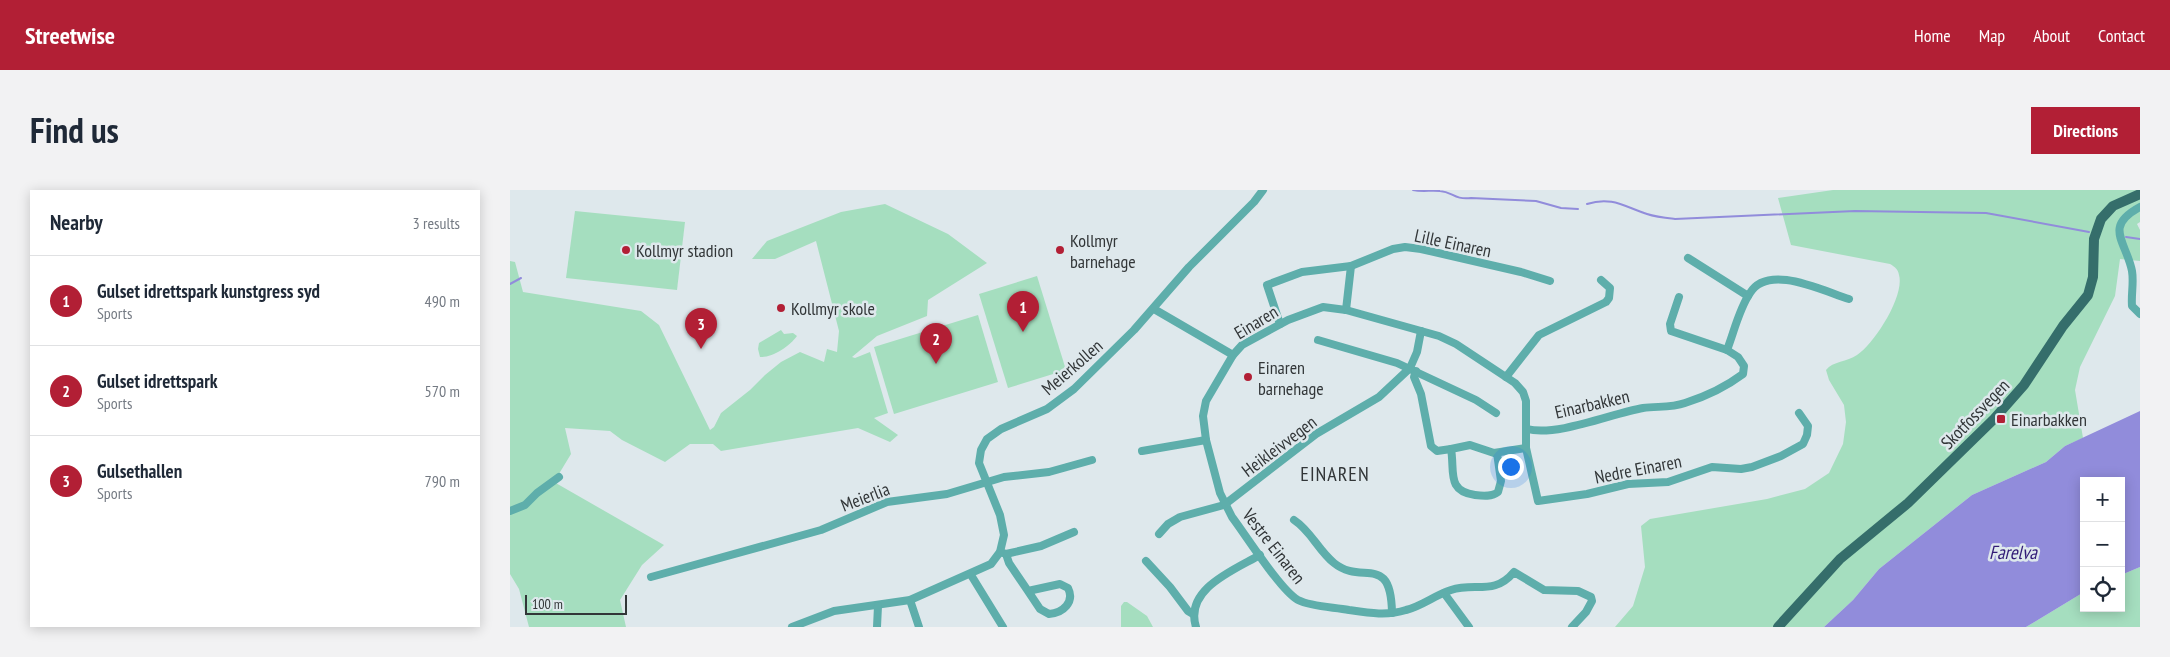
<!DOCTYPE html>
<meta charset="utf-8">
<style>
:root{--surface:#fff;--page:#f2f2f3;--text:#1f2937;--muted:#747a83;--line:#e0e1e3;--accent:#b21f35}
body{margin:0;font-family:"PT Sans Narrow",sans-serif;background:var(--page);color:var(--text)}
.controls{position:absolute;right:15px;bottom:15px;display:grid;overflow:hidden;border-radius:0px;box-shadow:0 2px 12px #0003}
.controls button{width:45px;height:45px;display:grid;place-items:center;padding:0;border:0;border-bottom:1px solid var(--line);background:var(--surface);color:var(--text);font:25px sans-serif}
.scale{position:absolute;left:15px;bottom:12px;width:102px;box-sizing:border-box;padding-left:5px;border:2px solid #323638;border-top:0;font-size:14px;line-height:18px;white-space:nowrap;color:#323638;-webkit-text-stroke:4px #dee8ec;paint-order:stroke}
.you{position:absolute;left:1000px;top:276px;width:18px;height:18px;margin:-12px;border:4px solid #fff;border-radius:50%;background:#1a73e8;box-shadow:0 0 0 8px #1a73e833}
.badge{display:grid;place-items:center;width:32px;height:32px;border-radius:50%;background:var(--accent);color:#fff;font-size:16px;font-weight:700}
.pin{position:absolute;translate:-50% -41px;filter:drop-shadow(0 1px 2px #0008)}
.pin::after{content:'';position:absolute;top:26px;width:18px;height:15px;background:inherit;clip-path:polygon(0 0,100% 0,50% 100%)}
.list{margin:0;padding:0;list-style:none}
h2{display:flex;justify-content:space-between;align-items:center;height:65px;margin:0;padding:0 20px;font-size:21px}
h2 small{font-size:16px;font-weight:400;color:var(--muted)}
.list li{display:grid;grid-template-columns:32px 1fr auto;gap:15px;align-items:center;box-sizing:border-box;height:90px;padding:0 20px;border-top:1px solid var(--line)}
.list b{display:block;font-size:19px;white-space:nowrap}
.list p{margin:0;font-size:16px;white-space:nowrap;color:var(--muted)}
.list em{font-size:16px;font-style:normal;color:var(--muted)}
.icon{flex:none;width:28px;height:28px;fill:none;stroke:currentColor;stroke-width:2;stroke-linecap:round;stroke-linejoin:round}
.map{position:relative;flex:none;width:1630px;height:437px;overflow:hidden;border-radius:0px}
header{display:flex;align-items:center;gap:30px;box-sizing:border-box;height:70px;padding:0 25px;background:var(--accent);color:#fff}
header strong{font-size:24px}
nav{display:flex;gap:28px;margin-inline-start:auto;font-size:18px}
.intro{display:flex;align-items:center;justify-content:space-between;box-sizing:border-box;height:120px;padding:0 30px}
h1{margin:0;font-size:35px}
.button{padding:12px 22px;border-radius:0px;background:var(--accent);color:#fff;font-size:18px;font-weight:700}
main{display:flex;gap:30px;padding:0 30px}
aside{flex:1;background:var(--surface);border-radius:0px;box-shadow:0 2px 12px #0003}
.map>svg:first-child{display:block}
.green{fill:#a5debf}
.water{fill:#918cdb}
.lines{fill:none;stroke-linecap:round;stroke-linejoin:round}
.stream{stroke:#918cdb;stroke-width:2}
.minor{stroke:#5eaeab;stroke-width:8}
.major{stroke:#356e6b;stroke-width:10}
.poi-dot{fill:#b21f35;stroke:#dee8ec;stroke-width:2}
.labels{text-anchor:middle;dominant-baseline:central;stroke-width:5;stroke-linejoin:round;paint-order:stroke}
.poi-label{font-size:18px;fill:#323638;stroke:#dee8ec;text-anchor:start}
.street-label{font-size:18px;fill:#323638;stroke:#dee8ec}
.water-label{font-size:19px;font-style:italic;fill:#321c77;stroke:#dee8ec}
.quarter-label{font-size:20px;letter-spacing:1px;fill:#323638;stroke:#dee8ec}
</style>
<header>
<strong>Streetwise</strong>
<nav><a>Home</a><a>Map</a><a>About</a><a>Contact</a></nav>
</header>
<div class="intro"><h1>Find us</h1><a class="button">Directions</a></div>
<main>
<aside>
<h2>Nearby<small>3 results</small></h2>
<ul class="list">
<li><span class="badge">1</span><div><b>Gulset idrettspark kunstgress syd</b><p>Sports</p></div><em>490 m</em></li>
<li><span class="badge">2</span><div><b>Gulset idrettspark</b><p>Sports</p></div><em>570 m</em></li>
<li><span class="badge">3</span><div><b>Gulsethallen</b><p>Sports</p></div><em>790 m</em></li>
</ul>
</aside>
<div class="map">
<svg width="1630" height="437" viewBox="0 0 1630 437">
<rect width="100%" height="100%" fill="#dee8ec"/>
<!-- green -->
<g class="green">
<path d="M 1323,0 L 1630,0 L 1630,32 L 1627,34 L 1630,40 L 1630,71 L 1610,69 L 1605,106 L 1570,177 L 1565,200 L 1573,248 L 1555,256 L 1536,272 L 1462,305 L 1369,379 L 1343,410 L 1314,437 L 1105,437 L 1123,416 L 1135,377 L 1131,336 L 1140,329 L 1257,309 L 1295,299 L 1319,283 L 1333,254 L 1336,232 L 1334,215 L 1319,190 L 1316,180 C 1323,171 1337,172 1347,165 C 1364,154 1395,106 1389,85 C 1388,79 1385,77 1380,74 L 1281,55 L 1268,8 Z"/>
<path d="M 375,14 L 438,44 L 477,73 L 418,110 L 417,126 L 367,146 L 342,167 L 345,168 L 360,162 L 378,223 L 364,228 L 388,245 L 380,252 L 348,238 L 211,261 L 203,254 L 180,254 L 155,272 L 112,250 L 100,241 L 55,238 L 61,264 L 44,292 L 154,355 L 132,375 L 110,410 L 116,437 L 19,437 L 9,399 L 0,384 L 0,71 L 5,72 L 13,102 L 131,121 L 149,135 L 200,240 L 204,237 L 211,223 L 240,200 L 255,185 L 271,172 L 290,162 L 314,172 L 317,159 L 327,162 L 329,141 L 306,51 L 265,69 L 242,69 L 257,51 L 331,22 Z"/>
<path d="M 65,21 L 175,32 L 167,100 L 56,88 Z"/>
<path d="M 527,86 L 556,180 L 498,198 L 469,104 Z"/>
<path d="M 468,125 L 488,192 L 384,224 L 364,157 Z"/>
<path d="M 271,140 L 274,144 L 283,143 L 287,146 C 280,156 262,168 250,167 L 248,159 L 249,153 Z"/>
<path d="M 1630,377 L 1630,437 L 1516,437 L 1574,402 L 1574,418 L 1611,418 L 1611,385 Z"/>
<path d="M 614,412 L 617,412 L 637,426 L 643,437 L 611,437 L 611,416 Z"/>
</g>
<!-- water -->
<path class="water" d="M 1630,221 L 1630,377 L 1611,385 L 1611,291 L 1574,291 L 1574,402 L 1516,437 L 1314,437 L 1343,410 L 1369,379 L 1462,305 L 1536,272 L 1555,256 Z"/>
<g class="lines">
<!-- stream -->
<g class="stream">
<path d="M 903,0 C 912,2 921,0 930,1 C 943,2 944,10 961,8 L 1026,11 L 1051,18 L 1068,19"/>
<path d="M 1077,14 C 1102,6 1115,17 1137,24 C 1146,27 1156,28 1165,29 L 1345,21 L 1476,23 L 1579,42"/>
<path d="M 1616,47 L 1630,49"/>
<path d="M 0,94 L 11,88"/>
</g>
<!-- minor -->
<g class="minor">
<path d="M 1630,17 C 1593,37 1616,51 1622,81 C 1624,93 1621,104 1622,116 L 1630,124"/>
<path d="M 1178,68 L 1238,106"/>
<path d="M 644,119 L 723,165"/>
<path d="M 836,120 L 841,76"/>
<path d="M 770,134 L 757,95 L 792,82 L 841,76 L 883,59 L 895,57 L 911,59 L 1011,82 L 1040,91"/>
<path d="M 808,150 L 887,173 L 966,210 L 986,223"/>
<path d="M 1217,160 C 1224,142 1229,119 1240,103 C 1258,73 1313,101 1339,109"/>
<path d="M 906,181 L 904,187 L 911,204 L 921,256 L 927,261 L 941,259"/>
<path d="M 996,187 L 1029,145 L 1096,112 L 1099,108 L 1100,98 L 1091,90"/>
<path d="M 1017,239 C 1047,247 1103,223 1133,218 C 1147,216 1161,218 1175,213 C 1194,207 1217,196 1233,184 L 1234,176 L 1228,167 L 1217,160 L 1161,141 L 1160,134 L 1169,107"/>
<path d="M 632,261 L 696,250"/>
<path d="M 987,263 L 991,291 L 988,302 C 982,307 973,306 965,305 C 936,301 945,281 941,259 L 960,255 L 984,263 L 1016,258"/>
<path d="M 0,321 L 15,315 L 27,303 L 49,287"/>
<path d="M 784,330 C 801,341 808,360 824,373 C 852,396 881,362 882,423"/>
<path d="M 649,344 L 658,334 L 670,327 L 714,315 L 806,244 L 869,207 L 900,178 L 907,162 L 911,141"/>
<path d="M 490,362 L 496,364 L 499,373 L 518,401 L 550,394 L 558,398 C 565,412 553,423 539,424 L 530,419 L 518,401"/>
<path d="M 496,364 L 531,356 L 564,342"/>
<path d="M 636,371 L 660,397 L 678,421 L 683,424"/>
<path d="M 461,385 L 493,437"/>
<path d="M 141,387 L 311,340 L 377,312 L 437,304 L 494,287 L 539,282 L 582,270"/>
<path d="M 934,403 L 959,437"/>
<path d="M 400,410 L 409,437"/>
<path d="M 282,437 L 324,421 L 400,410 L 481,374 L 490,362 L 494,345 L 490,325 L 469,273 L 471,260 L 477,249 L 491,239 L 537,219 L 564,199 L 624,140 L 679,77 L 744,12 L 753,0"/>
<path d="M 367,437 L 368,416"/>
<path d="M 686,437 C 674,399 724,380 750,365"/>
<path d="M 1062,437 L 1076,422 L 1082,411 L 1081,407 L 1068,401 L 1034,400 L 1004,382 C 984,406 965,392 941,400 C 925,405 912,416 896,420 C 877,426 859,423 839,420 C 823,417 802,417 788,410 C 771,401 735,344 722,327 L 710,303 L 696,250 L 693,226 L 696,211 L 723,165 L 732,155 L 778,130 L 813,117 L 836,120 L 929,146 L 946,154 L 1005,193 L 1013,202 L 1016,211 L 1016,258 L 1028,311 L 1077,304 L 1118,294 L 1158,292 L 1202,277 L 1231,279 L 1242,277 L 1271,266 L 1293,254 L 1297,245 L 1298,236 L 1289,223"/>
</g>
<!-- major -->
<path class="major" d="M 1268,437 L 1330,369 L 1398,313 L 1484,229 L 1514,195 L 1553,136 L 1578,105 L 1583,87 L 1584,49 L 1591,29 L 1603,16 L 1630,4"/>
</g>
<!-- markers -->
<g class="poi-dot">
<circle cx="116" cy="60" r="5"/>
<circle cx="550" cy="60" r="5"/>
<circle cx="271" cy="118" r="5"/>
<circle cx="738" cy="187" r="5"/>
<rect x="1486" y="224" width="10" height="10" rx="2.5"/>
</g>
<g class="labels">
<!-- poi labels -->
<g class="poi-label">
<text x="560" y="50">Kollmyr<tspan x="560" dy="21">barnehage</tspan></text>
<text x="126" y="60">Kollmyr stadion</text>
<text x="281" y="118">Kollmyr skole</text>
<text x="748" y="177">Einaren<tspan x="748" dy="21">barnehage</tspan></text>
<text x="1501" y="229">Einarbakken</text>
</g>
<!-- street labels -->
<g class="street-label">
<text transform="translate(943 53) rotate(12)">Lille Einaren</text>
<text transform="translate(746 132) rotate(-31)">Einaren</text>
<text transform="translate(562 177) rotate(-41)">Meierkollen</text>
<text transform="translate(1082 214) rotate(-13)">Einarbakken</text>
<text transform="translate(1465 224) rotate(-46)">Skotfossvegen</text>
<text transform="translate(769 256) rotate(-37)">Heikleivvegen</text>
<text transform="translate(1128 279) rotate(-11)">Nedre Einaren</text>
<text transform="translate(355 307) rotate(-21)">Meierlia</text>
<text transform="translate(764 356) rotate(52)">Vestre Einaren</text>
</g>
<!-- water labels -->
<g class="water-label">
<text x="1503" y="362">Farelva</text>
</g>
<!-- quarter labels -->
<g class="quarter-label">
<text x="825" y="284">EINAREN</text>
</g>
</g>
</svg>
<div class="controls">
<button>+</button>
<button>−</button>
<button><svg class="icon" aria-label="locate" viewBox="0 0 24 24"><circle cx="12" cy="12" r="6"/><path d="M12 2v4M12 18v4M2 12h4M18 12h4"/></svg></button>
</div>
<div class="scale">100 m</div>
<div class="you"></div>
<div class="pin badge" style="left:513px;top:142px">1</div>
<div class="pin badge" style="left:426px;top:174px">2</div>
<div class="pin badge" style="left:191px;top:159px">3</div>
</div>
</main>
